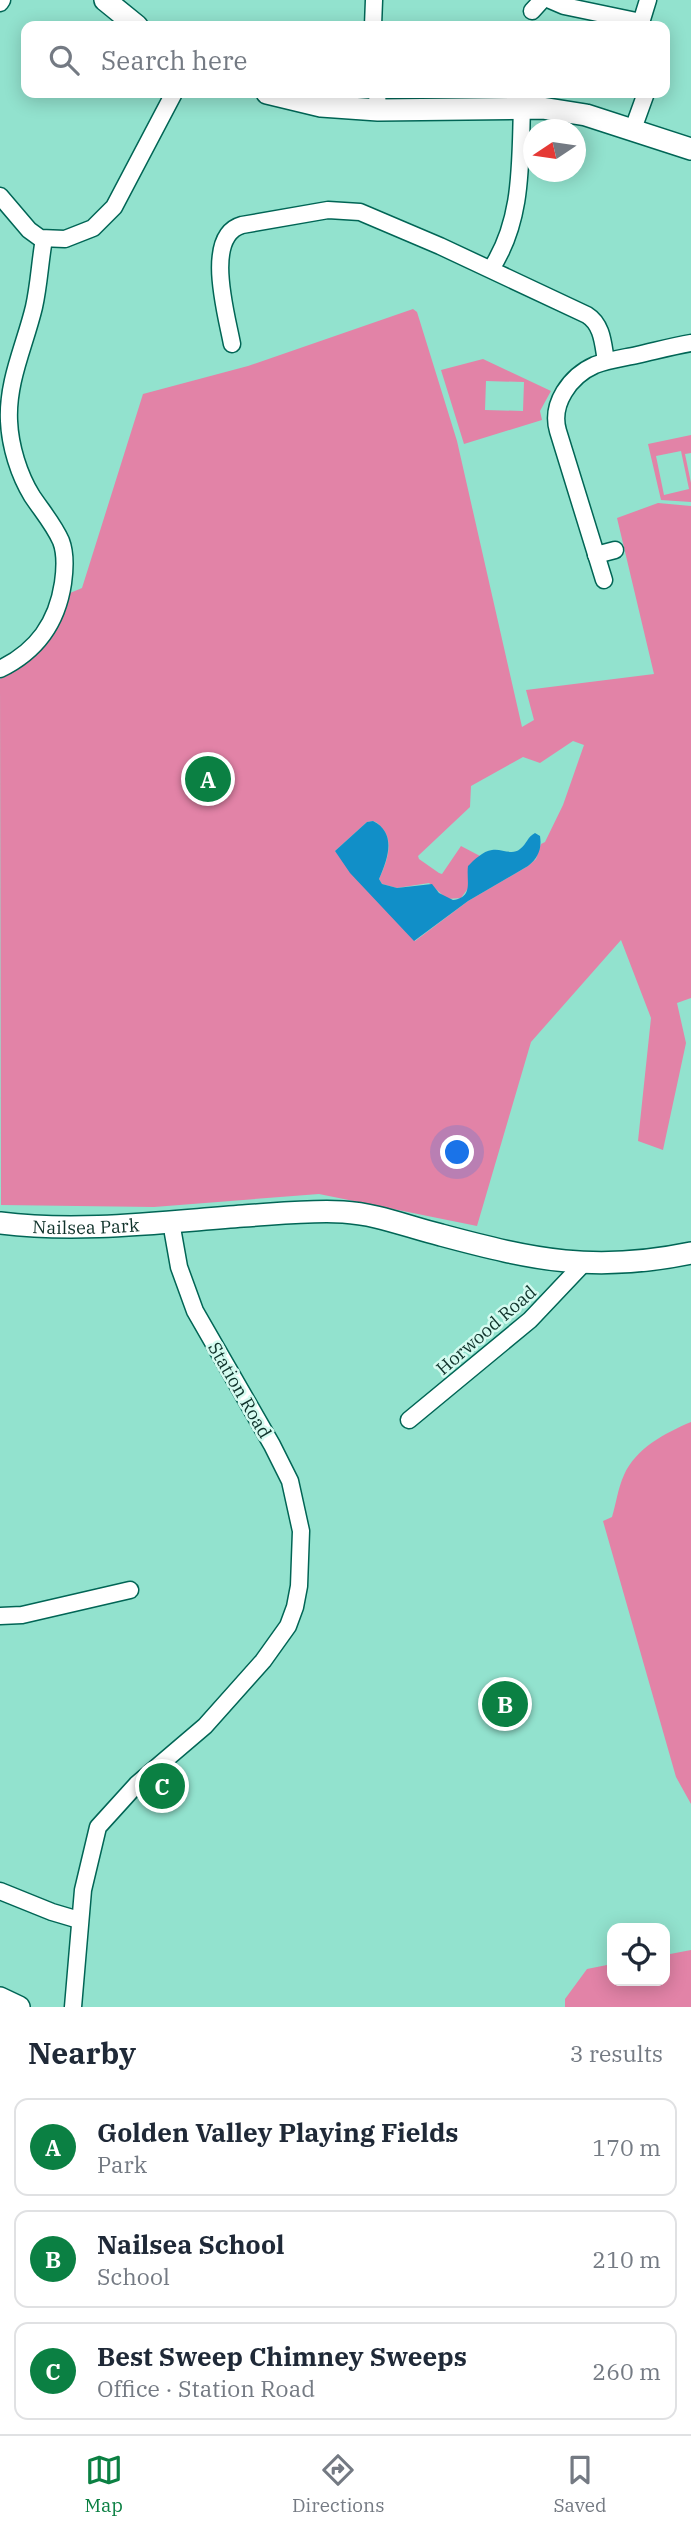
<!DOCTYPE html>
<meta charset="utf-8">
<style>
:root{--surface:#fff;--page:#f2f2f3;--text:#1f2937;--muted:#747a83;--line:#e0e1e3;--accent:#0b8043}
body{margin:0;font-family:"IBM Plex Serif",serif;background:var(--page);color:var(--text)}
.controls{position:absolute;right:21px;bottom:21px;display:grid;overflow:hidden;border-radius:14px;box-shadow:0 4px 18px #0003}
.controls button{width:63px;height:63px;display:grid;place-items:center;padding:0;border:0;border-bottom:2px solid var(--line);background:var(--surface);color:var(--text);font:35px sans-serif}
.compass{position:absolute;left:523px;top:119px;width:63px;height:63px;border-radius:50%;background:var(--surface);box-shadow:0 4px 18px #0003;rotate:257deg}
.you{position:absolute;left:458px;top:1153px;width:24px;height:24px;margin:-18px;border:5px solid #fff;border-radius:50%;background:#1a73e8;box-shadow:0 0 0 10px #1a73e833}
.badge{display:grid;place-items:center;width:46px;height:46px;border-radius:50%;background:var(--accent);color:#fff;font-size:23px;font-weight:700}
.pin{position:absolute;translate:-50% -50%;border:4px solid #fff;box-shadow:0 2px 7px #0006}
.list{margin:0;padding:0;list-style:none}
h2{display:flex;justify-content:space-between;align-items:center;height:91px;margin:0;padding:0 28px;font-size:30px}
h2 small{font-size:23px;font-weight:400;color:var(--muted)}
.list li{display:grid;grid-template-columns:46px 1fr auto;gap:21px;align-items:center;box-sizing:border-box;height:98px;margin:0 14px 14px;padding:0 14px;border:2px solid var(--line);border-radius:14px}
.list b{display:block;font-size:26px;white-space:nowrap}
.list p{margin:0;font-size:23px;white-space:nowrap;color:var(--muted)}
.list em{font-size:23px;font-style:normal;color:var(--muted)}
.icon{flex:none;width:38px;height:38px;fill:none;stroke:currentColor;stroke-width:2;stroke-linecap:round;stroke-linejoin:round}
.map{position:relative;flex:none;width:691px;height:2007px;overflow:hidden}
.search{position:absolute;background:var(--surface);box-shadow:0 4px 18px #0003;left:21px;right:21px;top:21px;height:77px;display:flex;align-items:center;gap:18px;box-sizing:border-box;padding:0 24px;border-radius:14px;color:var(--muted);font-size:26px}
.sheet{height:427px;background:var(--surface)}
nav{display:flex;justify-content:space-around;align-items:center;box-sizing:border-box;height:98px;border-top:2px solid var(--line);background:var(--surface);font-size:19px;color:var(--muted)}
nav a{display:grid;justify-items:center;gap:4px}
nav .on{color:var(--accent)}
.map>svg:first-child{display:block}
.green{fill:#e283a7;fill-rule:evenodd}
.water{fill:#118fc8}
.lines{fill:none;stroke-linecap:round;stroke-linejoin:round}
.street-casing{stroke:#016555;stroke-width:19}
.secondary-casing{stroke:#016555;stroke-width:24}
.street{stroke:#fff;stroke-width:16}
.secondary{stroke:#fff;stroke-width:21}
.labels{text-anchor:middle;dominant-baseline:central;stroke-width:5;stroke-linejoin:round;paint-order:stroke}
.street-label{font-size:18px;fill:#0f322a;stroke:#d4fbf0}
</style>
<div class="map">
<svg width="691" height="2007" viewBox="0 0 691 2007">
<rect width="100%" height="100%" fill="#92e2ce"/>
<!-- green -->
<g class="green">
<path d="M 413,309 L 417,312 L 457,441 L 522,727 L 534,720 L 526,690 L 654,674 L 617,518 L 658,503 L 691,506 L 691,998 L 677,1003 L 686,1043 L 663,1150 L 638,1141 L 651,1018 L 621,940 L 531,1042 L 477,1226 L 319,1194 L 154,1207 L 1,1205 L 0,679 C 36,659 59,633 70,593 L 82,588 L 143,394 L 248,366 ZM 573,741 L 584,745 L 563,805 L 545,842 L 541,844 L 536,859 L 528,866 L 468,901 L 415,941 L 335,851 L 367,822 C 375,820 377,822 382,828 C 395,842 386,864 379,879 L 382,884 L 397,888 L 429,883 L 447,899 L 461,898 L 469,887 L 468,868 L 480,856 L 461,846 L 442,874 L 439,873 L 419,859 L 418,856 L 470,807 L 471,786 L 523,757 L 540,763 Z"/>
<path d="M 483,359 L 551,391 L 540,411 L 542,420 L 464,444 L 441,370 ZM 486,381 L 524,382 L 523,411 L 485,410 Z"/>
<path d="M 691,435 L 691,453 L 685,454 L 691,483 L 691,502 L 661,500 L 648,444 ZM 681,451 L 689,489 L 664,495 L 656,456 Z"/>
<path d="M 691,1422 L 691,1804 L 676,1777 L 603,1521 L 612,1517 C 616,1504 618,1488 624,1475 C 636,1448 665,1433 691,1422 Z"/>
<path d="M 691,1950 L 691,2007 L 565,2007 L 565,1999 L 587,1969 L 612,1964 L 612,1981 L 665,1981 L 665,1955 Z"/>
</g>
<!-- water -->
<path class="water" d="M 373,821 C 397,833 388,859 379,879 L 382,884 L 397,888 L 432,884 L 439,893 L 453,900 C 474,897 466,881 468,866 C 474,860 483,851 492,850 C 501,848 512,856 520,849 C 527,844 527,837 535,833 L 540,836 C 542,849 538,858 528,866 L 468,901 L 414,941 L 350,873 L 335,851 L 367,822 Z"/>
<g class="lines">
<!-- street casing -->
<g class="street-casing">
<g id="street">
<path d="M 550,0 L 564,6 L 641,22"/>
<path d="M 0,3 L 2,0"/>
<path d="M 532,11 L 542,0"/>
<path d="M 373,26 L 374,0"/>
<path d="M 640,26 L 648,0"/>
<path d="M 377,93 L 378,110"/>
<path d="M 633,129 L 646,93"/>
<path d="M 0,196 L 29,230 L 40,238 L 65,239 L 93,228 L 114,207 L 174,93"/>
<path d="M 491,269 C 523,220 520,164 522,107"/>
<path d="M 232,344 C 227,316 203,236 242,225 L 328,210 L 360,212 L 440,246 L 587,315 C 603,325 603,345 606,361"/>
<path d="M 596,555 L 615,550"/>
<path d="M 604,580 L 558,431 C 550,404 570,376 595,365 C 608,360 623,358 637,355 C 655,351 673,346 691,343"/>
<path d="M 0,669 C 37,651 57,623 63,583 C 65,569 66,554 61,541 C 54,525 42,511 32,496 C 19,475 10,446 9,421 C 7,381 25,345 34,307 C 39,285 40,261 44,239"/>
<path d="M 409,1420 L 530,1320 L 583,1264"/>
<path d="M 0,1616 L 22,1615 L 130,1590"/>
<path d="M 0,1891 L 52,1912 L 79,1920"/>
<path d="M 73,2007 L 83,1890 L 98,1827 L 137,1784 L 205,1726 L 263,1661 L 288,1626 L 295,1607 L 299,1586 L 301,1531 L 290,1481 L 272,1445 L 195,1311 L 179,1267 L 171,1222"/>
</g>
</g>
<!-- secondary casing -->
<g class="secondary-casing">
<g id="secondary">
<path d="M 105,0 L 137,26"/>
<path d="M 267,93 L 321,106 L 378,110 L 542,108 L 586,115 L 691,149"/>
<path id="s1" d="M 0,1223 C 80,1233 163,1222 243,1216 C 276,1214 310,1210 343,1212 C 378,1214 408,1227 441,1235 C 534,1260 595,1273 691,1253"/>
<path d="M 0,1998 L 19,2007"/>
</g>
</g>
<!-- street -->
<use href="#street" class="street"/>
<!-- secondary -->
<use href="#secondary" class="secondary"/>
</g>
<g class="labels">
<!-- street labels -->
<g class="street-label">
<text stroke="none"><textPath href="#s1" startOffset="86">Nailsea Park</textPath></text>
<text transform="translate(486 1330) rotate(-41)">Horwood Road</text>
<text transform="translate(240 1390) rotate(60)">Station Road</text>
</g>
</g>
</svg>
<div class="controls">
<button><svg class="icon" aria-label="locate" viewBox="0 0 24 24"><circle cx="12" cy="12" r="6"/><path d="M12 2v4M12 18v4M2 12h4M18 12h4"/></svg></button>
</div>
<svg class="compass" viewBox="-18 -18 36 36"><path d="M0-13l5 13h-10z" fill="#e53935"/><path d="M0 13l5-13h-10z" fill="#747a83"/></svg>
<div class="you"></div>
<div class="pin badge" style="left:208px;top:779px">A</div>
<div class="pin badge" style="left:505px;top:1704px">B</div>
<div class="pin badge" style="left:162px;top:1786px">C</div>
<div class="search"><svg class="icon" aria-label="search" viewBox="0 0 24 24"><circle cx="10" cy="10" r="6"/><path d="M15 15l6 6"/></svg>Search here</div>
</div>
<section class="sheet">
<h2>Nearby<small>3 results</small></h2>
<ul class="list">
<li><span class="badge">A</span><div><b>Golden Valley Playing Fields</b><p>Park</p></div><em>170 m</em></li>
<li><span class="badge">B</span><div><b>Nailsea School</b><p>School</p></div><em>210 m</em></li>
<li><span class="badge">C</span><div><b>Best Sweep Chimney Sweeps</b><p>Office · Station Road</p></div><em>260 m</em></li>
</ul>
</section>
<nav>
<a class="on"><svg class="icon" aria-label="map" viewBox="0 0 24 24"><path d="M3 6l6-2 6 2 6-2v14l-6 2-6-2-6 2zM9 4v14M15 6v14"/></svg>Map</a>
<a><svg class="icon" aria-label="directions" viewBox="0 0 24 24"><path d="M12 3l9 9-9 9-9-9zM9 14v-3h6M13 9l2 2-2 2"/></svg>Directions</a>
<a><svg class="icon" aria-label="saved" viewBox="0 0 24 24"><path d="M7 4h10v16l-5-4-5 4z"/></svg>Saved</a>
</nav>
